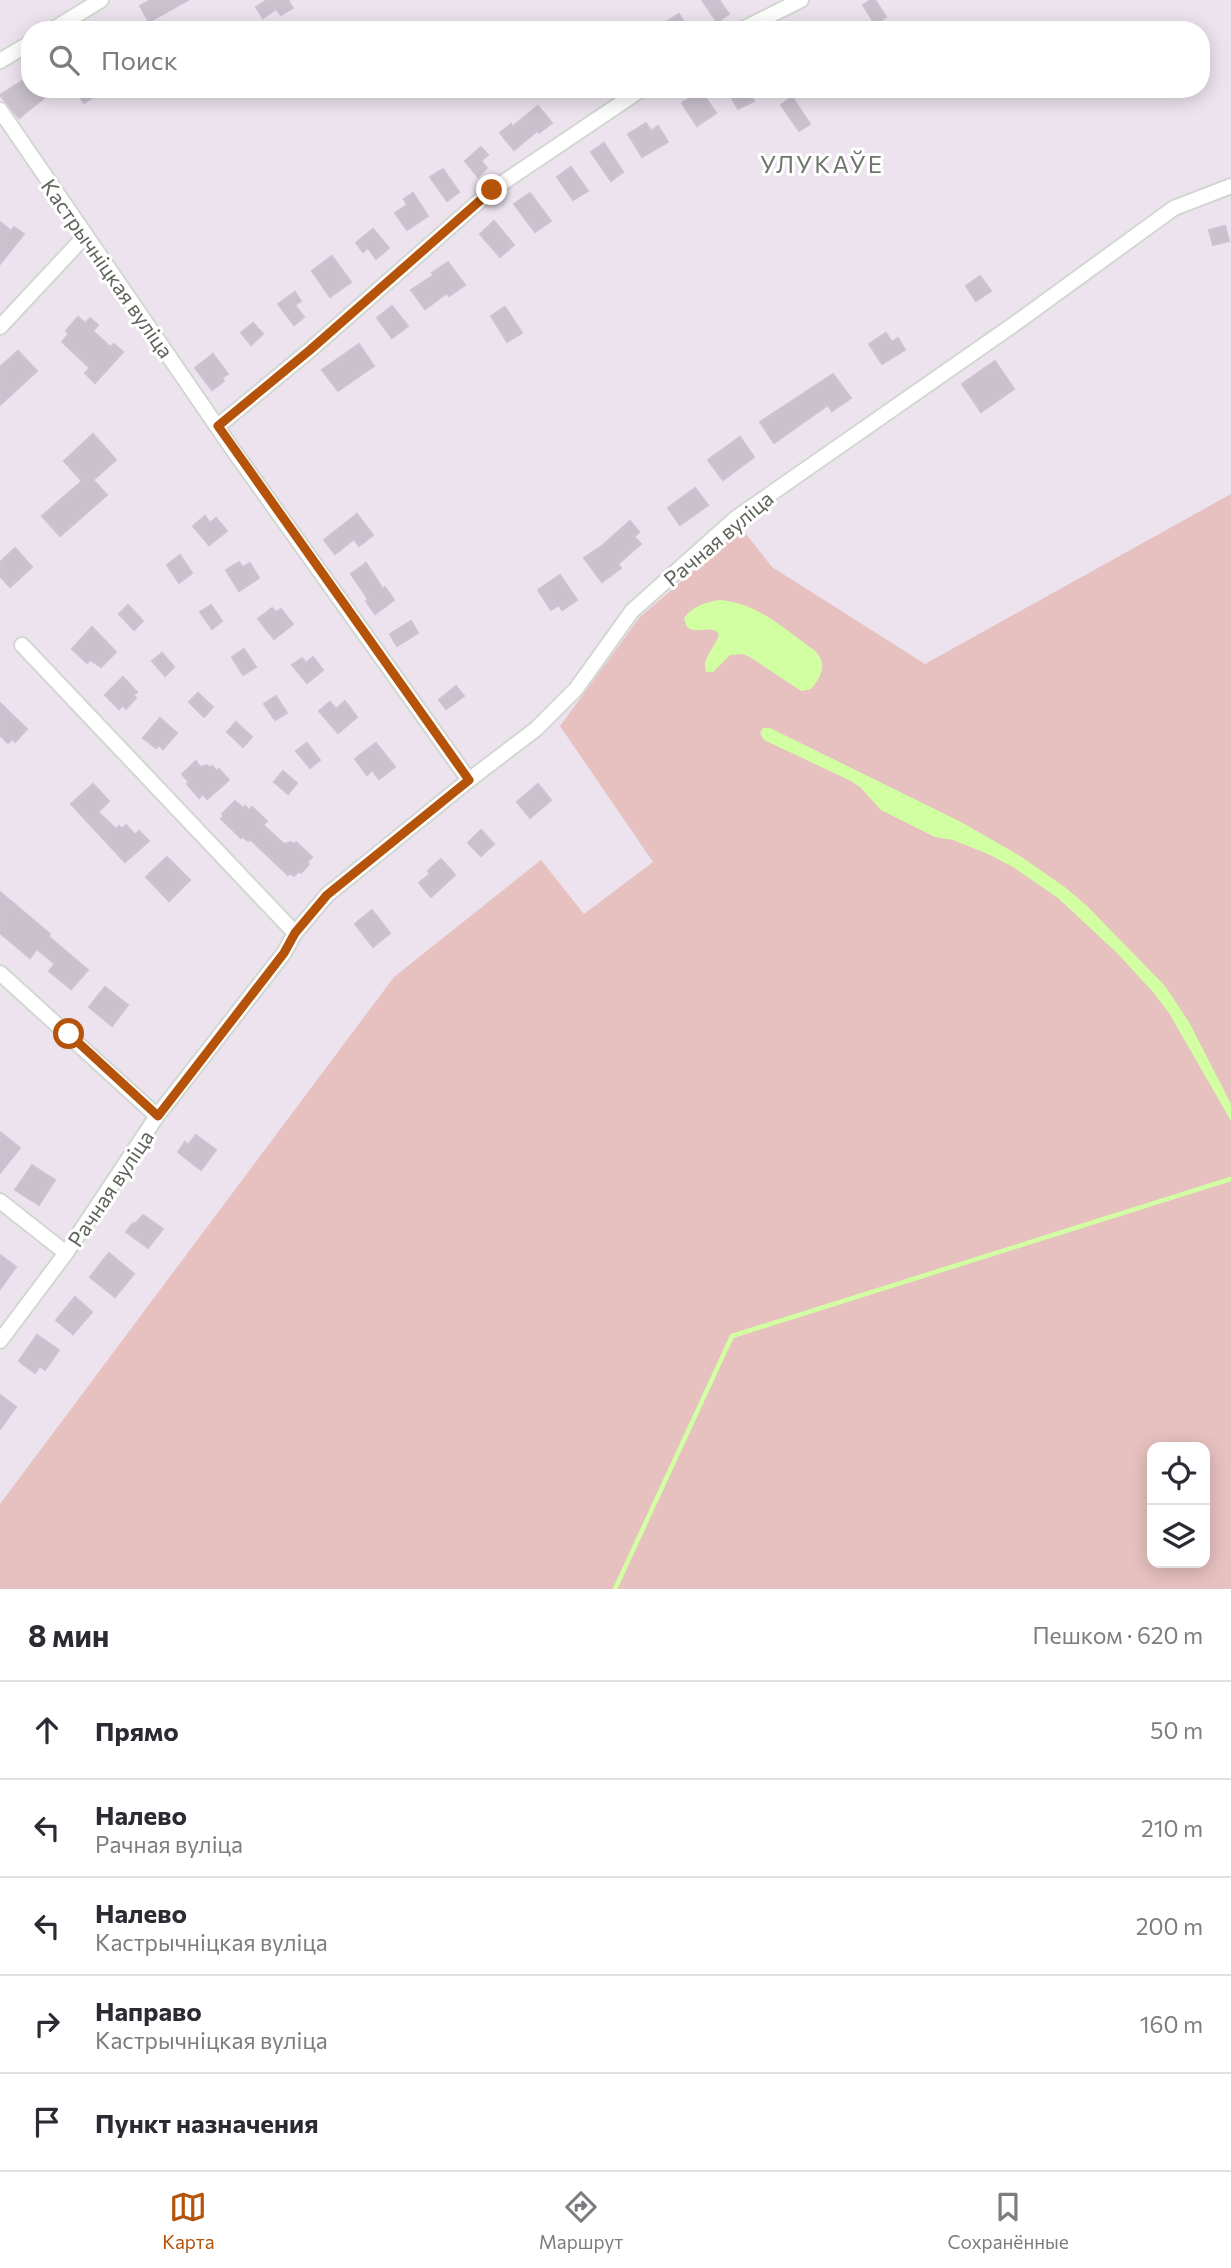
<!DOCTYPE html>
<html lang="ru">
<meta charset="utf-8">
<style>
:root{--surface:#fff;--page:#f2f2f3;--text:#2b2b33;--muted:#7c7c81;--line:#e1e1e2;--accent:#b45309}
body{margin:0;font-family:Commissioner,sans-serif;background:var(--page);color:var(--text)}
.controls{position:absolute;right:21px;bottom:21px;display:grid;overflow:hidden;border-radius:14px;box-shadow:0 4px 18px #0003}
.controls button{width:63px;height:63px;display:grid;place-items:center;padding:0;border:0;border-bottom:2px solid var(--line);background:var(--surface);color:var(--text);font:35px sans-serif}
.stop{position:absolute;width:21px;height:21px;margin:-16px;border:5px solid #b45309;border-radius:50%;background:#fff}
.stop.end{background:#b45309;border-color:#fff;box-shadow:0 2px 7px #0008}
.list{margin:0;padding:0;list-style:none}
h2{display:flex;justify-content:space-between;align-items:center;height:91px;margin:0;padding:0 28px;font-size:30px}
h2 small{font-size:23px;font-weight:400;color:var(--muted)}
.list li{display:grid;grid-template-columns:46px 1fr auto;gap:21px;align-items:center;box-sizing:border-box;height:98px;padding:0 28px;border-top:2px solid var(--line)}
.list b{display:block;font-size:26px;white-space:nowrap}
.list p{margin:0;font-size:23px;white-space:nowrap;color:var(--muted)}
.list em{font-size:23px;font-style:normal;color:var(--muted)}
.icon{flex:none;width:38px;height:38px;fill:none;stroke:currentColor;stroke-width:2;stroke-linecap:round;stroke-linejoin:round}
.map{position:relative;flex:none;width:1231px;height:1589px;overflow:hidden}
.search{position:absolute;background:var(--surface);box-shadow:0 4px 18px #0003;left:21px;right:21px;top:21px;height:77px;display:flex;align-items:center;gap:18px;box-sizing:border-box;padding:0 24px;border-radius:28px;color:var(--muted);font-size:26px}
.sheet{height:581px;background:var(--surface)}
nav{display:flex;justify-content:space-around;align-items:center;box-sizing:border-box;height:98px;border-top:2px solid var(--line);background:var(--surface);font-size:19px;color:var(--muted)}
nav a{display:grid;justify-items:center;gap:4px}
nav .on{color:var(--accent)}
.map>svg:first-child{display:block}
.green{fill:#e6c1bf;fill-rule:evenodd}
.water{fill:#d1ffa2}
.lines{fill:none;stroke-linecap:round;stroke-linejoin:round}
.stream{stroke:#d1ffa2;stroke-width:4.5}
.building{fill:#c9c1cc;stroke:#cec1d3;stroke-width:2}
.minor-casing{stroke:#d2d8d1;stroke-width:18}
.minor{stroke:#fff;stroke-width:14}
.route{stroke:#b45309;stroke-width:9}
.labels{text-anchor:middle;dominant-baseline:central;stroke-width:6;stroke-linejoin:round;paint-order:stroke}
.street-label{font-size:21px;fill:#5f645b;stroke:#fff}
.quarter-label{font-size:24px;letter-spacing:2px;fill:#70766c;stroke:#fff}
</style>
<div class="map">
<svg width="1231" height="1589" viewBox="0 0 1231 1589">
<rect width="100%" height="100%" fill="#ece3ee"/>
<!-- green -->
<path class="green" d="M 1231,494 L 1231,1589 L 0,1589 L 0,1504 L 394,977 L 541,860 L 584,914 L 653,862 L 560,726 L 640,617 L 742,529 L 772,567 L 925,664 ZM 1152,1447 L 1205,1447 L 1205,1563 L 1152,1563 Z"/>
<!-- water -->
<g class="water">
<path d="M 720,600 C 758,603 786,630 815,651 C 828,664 821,677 811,689 L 802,691 L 798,689 L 750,657 L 743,654 L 730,655 L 713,672 L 706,672 C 701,658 716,647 719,634 C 711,624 697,635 687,627 L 684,618 C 693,606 706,602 720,600 Z"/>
<path d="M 763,728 L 770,728 L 961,822 L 1020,856 L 1066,888 L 1088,907 L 1165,986 L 1189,1022 L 1231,1104 L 1231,1121 L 1169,1013 L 1153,992 L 1117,953 L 1058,898 L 1013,867 L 988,854 L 953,840 L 935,837 L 881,810 L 860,787 L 851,781 L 764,740 L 760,733 Z"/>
</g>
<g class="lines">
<!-- stream -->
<path class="stream" d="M 615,1589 L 732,1336 L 1231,1179"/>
</g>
<!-- building -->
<g class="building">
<path d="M 151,0 L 188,0 L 149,22 L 140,6 Z"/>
<path d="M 267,0 L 290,0 L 288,1 L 293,8 L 281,15 L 276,9 L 263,18 L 256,7 Z"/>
<path d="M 702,0 L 719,0 L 729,14 L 717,22 Z"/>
<path d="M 871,0 L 875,0 L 886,17 L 875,24 L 863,5 Z"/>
<path d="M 679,14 L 685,24 L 676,30 L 653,30 Z"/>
<path d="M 30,76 L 30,89 L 55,89 L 19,118 L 0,95 Z"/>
<path d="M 75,89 L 105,89 L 84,103 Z"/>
<path d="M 727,89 L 747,89 L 754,101 L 738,109 Z"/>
<path d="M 701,91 L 716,113 L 697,126 L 682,103 Z"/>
<path d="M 792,97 L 810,124 L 799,131 L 781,105 Z"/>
<path d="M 538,106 L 552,123 L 539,133 L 537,131 L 514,150 L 500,133 L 511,124 L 512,127 Z"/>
<path d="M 646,123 L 651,131 L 658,126 L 668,142 L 642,157 L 628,134 Z"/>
<path d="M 604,143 L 623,172 L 611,181 L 591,152 Z"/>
<path d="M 481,147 L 488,155 L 481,161 L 487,168 L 478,177 L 465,161 Z"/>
<path d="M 571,167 L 588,191 L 573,200 L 557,177 Z"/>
<path d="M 443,169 L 459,192 L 447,201 L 430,177 Z"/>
<path d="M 413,193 L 428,216 L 407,230 L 395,213 L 407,205 L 404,199 Z"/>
<path d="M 530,193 L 551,221 L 535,232 L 514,204 Z"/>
<path d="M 494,221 L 514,245 L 500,257 L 480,234 Z"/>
<path d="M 0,222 L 11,231 L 14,227 L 24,234 L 0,264 Z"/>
<path d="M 1225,226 L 1229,241 L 1213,245 L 1209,230 Z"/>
<path d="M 373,229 L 389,248 L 376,259 L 368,248 L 363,252 L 356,243 Z"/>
<path d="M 332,256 L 351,282 L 330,297 L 312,271 Z"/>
<path d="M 448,262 L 465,285 L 449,296 L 447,293 L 425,309 L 411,290 L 434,275 L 432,273 Z"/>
<path d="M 980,276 L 991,291 L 976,301 L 966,286 Z"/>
<path d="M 295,292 L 301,301 L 295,305 L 304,317 L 294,325 L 278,304 Z"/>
<path d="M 392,306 L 408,326 L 392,338 L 377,318 Z"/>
<path d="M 505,307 L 522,333 L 507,342 L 491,316 Z"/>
<path d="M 78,317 L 85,323 L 90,318 L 98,325 L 93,331 L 110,347 L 114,344 L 123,352 L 95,383 L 85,373 L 90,368 L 62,342 L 69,334 L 66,331 Z"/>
<path d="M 253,323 L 263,334 L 251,345 L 241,333 Z"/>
<path d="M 886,333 L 892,342 L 898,338 L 905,350 L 882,364 L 869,344 Z"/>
<path d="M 359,344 L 374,366 L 338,391 L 322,370 Z"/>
<path d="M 18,351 L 37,371 L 0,405 L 0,367 Z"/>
<path d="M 213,354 L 228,374 L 222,378 L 224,381 L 212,390 L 195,368 Z"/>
<path d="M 995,361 L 1014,389 L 981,412 L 962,384 Z"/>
<path d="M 833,374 L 851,398 L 832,411 L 828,405 L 774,443 L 760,422 Z"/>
<path d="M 93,434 L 116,460 L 93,480 L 107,495 L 60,536 L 42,516 L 82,481 L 64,461 Z"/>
<path d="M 740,437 L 754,457 L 723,480 L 708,460 Z"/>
<path d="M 695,488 L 708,505 L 680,525 L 668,508 Z"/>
<path d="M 357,514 L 373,535 L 359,546 L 354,539 L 335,554 L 324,540 Z"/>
<path d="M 205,516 L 210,523 L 216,518 L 227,531 L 209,545 L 193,526 Z"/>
<path d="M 630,521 L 639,532 L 634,537 L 641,544 L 618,564 L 621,568 L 602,582 L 584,558 L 603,545 Z"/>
<path d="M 15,548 L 32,567 L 10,587 L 0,576 L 0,562 Z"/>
<path d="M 180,555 L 192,573 L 179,583 L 167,565 Z"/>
<path d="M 239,562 L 243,567 L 250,563 L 259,578 L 239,591 L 226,570 Z"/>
<path d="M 366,563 L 383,589 L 385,587 L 394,600 L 375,614 L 366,601 L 368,599 L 351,574 Z"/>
<path d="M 560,575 L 577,600 L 562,610 L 559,605 L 551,610 L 538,590 Z"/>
<path d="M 128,605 L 143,621 L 134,630 L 119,614 Z"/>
<path d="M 211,605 L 222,621 L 212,629 L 200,612 Z"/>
<path d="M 272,608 L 276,612 L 281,609 L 293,624 L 274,639 L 258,619 Z"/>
<path d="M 411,621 L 418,633 L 397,646 L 390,634 Z"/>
<path d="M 92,627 L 116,652 L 101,667 L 90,660 L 87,663 L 72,649 Z"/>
<path d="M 244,649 L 256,667 L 243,675 L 232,657 Z"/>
<path d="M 162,653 L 174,667 L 165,676 L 152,661 Z"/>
<path d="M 313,657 L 323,670 L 307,683 L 292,665 L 302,658 L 306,663 Z"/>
<path d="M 123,677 L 137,692 L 133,695 L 136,698 L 126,709 L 123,705 L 119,709 L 105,695 Z"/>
<path d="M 456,686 L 464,696 L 446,709 L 439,700 Z"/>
<path d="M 198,693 L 213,707 L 204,717 L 189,702 Z"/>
<path d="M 276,696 L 287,713 L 275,720 L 264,704 Z"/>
<path d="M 345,701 L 357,717 L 338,733 L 319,711 L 330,702 L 336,709 Z"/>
<path d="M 0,703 L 27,729 L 15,742 L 12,739 L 8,743 L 0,735 Z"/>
<path d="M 160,718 L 177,733 L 163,749 L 159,745 L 156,748 L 143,738 Z"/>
<path d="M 236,722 L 252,737 L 243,747 L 227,732 Z"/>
<path d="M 307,743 L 320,760 L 310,768 L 296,751 Z"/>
<path d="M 376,743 L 395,767 L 379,779 L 372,770 L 367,775 L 355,759 Z"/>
<path d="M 196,761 L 200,767 L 207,765 L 210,768 L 212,766 L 217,771 L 219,769 L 229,780 L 207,799 L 203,794 L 199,798 L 187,784 L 189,782 L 182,774 Z"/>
<path d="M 283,771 L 297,783 L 288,794 L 274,782 Z"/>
<path d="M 93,784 L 109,801 L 98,812 L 116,829 L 119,826 L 122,829 L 126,825 L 135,835 L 139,831 L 149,841 L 125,862 L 71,804 Z"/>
<path d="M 538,784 L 551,800 L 530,818 L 517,802 Z"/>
<path d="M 235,801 L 243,808 L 245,806 L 249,810 L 252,807 L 267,821 L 263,825 L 284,844 L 291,842 L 294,845 L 296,842 L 312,857 L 307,862 L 309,864 L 301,873 L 299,871 L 294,876 L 290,873 L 288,875 L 250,839 L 248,841 L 243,837 L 241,838 L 221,819 L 224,816 L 222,814 Z"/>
<path d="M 481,830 L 494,844 L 481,856 L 468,843 Z"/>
<path d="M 167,857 L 190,880 L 169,901 L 146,877 Z"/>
<path d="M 441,859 L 455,875 L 431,897 L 419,883 L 430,874 L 428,871 Z"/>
<path d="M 0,892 L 50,934 L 48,936 L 88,970 L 71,989 L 49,971 L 55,964 L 37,949 L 30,958 L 0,933 Z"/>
<path d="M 372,910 L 390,933 L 373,947 L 355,924 Z"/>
<path d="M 105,987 L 128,1005 L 112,1026 L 89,1007 Z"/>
<path d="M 0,1132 L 20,1148 L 0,1173 Z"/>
<path d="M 196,1135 L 216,1150 L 201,1170 L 178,1152 L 185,1142 L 188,1145 Z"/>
<path d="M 32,1165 L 55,1180 L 39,1205 L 15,1190 Z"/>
<path d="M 143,1215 L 163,1229 L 148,1248 L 126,1232 L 133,1223 L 135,1224 Z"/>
<path d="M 109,1253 L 134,1274 L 115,1297 L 90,1277 Z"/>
<path d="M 0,1255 L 16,1267 L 0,1289 Z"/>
<path d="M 75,1297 L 92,1312 L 73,1334 L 56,1320 Z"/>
<path d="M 37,1335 L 59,1350 L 45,1370 L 40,1366 L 35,1373 L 19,1361 Z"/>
<path d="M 0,1395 L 16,1407 L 0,1429 Z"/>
</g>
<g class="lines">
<!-- minor casing -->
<g class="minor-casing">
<g id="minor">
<path d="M 52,30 L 101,0"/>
<path d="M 741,30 L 801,0"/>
<path d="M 0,61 L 30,43"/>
<path d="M 0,110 L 231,447 L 469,780"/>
<path d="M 0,327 L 85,236"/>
<path d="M 218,426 L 310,350 L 492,190 L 642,89"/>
<path d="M 22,645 L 295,933"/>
<path d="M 0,973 L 157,1116"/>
<path d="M 0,1201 L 66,1253"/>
<path d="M 0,1341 L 66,1253 L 157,1116 L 284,953 L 295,933 L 327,895 L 469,780 L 536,729 L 576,689 L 632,611 L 736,518 L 1013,325 L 1174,208 L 1231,186"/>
</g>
</g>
<!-- minor -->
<use href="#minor" class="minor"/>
</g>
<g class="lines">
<!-- route -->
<path class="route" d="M 69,1034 L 158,1116 L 284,953 L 295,933 L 327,895 L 469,780 L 218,426 L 310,350 L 492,190"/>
</g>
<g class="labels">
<!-- street labels -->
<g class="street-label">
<text transform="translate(108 268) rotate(55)">Кастрычніцкая вуліца</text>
<text transform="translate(718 538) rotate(-40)">Рачная вуліца</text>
<text transform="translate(110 1188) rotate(-56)">Рачная вуліца</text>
</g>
<!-- quarter labels -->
<g class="quarter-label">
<text x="822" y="163">УЛУКАЎЕ</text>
</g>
</g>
</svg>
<div class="controls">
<button><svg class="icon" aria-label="locate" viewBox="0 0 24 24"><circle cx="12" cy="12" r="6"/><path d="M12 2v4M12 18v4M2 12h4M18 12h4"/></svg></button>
<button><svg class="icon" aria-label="layers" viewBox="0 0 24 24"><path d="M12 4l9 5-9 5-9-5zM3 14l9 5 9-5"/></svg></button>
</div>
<div class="stop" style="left:69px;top:1034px"></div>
<div class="stop end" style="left:492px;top:190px"></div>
<div class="search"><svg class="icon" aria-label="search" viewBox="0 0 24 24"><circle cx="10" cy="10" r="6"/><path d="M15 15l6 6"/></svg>Поиск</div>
</div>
<section class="sheet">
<h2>8 мин<small>Пешком · 620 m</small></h2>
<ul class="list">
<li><svg class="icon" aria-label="ahead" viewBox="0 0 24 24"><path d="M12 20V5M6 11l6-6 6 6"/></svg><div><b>Прямо</b></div><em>50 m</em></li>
<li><svg class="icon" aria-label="left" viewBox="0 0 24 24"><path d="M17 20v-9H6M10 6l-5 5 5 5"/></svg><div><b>Налево</b><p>Рачная вуліца</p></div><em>210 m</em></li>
<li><svg class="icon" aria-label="left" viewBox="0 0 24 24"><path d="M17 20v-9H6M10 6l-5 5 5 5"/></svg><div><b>Налево</b><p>Кастрычніцкая вуліца</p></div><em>200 m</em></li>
<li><svg class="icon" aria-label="right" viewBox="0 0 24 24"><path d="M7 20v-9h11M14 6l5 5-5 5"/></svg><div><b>Направо</b><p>Кастрычніцкая вуліца</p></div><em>160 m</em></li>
<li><svg class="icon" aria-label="arrive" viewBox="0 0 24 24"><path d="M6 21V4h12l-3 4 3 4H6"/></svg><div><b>Пункт назначения</b></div></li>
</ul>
</section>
<nav>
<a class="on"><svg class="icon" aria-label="map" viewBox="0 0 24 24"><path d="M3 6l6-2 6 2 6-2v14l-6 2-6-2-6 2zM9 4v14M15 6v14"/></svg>Карта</a>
<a><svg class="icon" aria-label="directions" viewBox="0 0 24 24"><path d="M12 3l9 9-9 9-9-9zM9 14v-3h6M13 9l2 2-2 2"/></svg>Маршрут</a>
<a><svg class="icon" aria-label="saved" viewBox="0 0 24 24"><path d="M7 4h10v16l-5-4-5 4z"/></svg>Сохранённые</a>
</nav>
